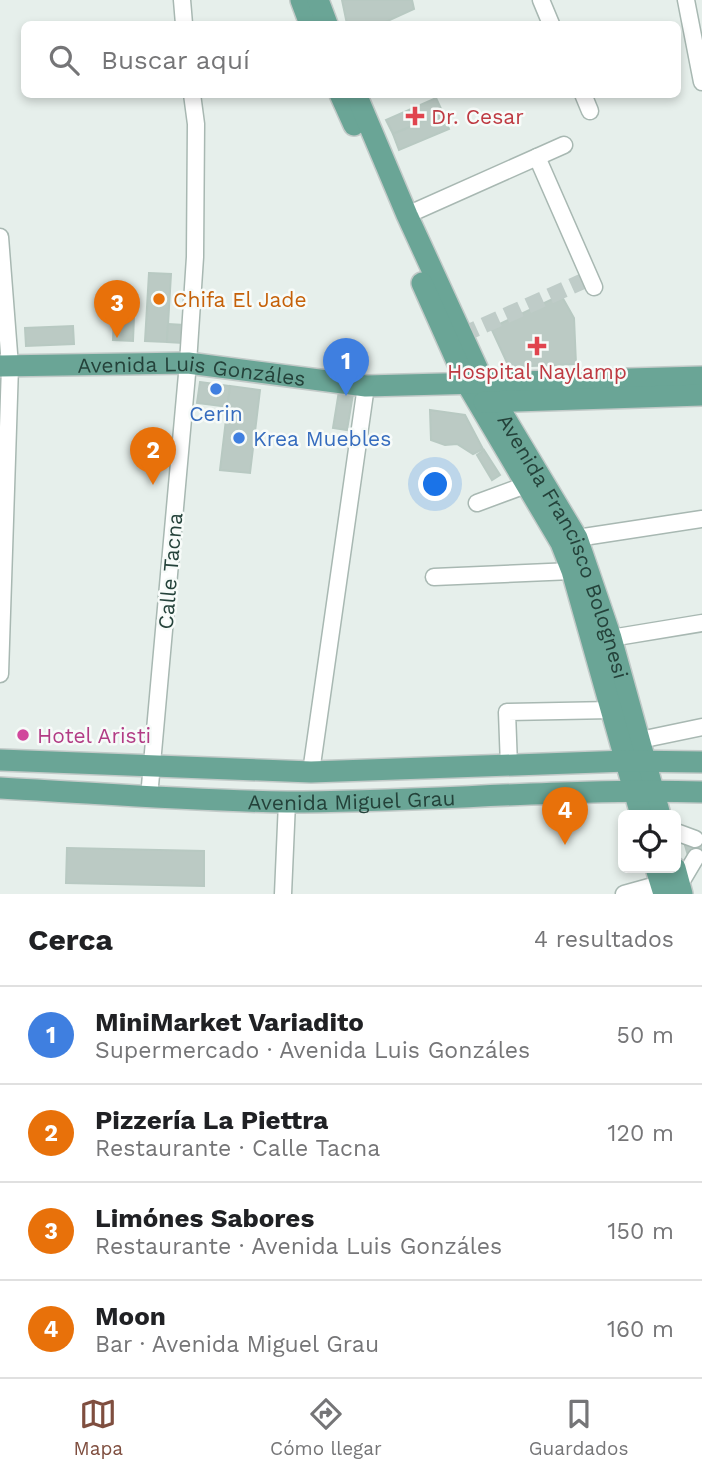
<!DOCTYPE html>
<html lang="es">
<meta charset="utf-8">
<style>
:root{--surface:#fff;--page:#f2f2f2;--text:#202124;--muted:#757577;--line:#e0e0e0;--accent:#7f4e3f}
body{margin:0;font-family:"Work Sans",sans-serif;background:var(--page);color:var(--text)}
.controls{position:absolute;right:21px;bottom:21px;display:grid;overflow:hidden;border-radius:10px;box-shadow:0 4px 10px #0003}
.controls button{width:63px;height:63px;display:grid;place-items:center;padding:0;border:0;border-bottom:2px solid var(--line);background:var(--surface);color:var(--text);font:35px sans-serif}
.you{position:absolute;left:436px;top:485px;width:24px;height:24px;margin:-18px;border:5px solid #fff;border-radius:50%;background:#1a73e8;box-shadow:0 0 0 10px #1a73e833}
.badge{display:grid;place-items:center;width:46px;height:46px;border-radius:50%;background:var(--accent);color:#fff;font-size:23px;font-weight:700}
.pin{position:absolute;translate:-50% -58px;filter:drop-shadow(0 2px 4px #0008)}
.pin::after{content:'';position:absolute;top:37px;width:24px;height:21px;background:inherit;clip-path:polygon(0 0,100% 0,50% 100%)}
.list{margin:0;padding:0;list-style:none}
h2{display:flex;justify-content:space-between;align-items:center;height:91px;margin:0;padding:0 28px;font-size:30px}
h2 small{font-size:23px;font-weight:400;color:var(--muted)}
.list li{display:grid;grid-template-columns:46px 1fr auto;gap:21px;align-items:center;box-sizing:border-box;height:98px;padding:0 28px;border-top:2px solid var(--line)}
.list b{display:block;font-size:26px;white-space:nowrap}
.list p{margin:0;font-size:23px;white-space:nowrap;color:var(--muted)}
.list em{font-size:23px;font-style:normal;color:var(--muted)}
.icon{flex:none;width:38px;height:38px;fill:none;stroke:currentColor;stroke-width:2;stroke-linecap:round;stroke-linejoin:round}
.map{position:relative;flex:none;width:702px;height:894px;overflow:hidden}
.search{position:absolute;background:var(--surface);box-shadow:0 4px 10px #0003;left:21px;right:21px;top:21px;height:77px;display:flex;align-items:center;gap:18px;box-sizing:border-box;padding:0 24px;border-radius:10px;color:var(--muted);font-size:26px}
.sheet{height:483px;background:var(--surface)}
nav{display:flex;justify-content:space-around;align-items:center;box-sizing:border-box;height:98px;border-top:2px solid var(--line);background:var(--surface);font-size:19px;color:var(--muted)}
nav a{display:grid;justify-items:center;gap:4px}
nav .on{color:var(--accent)}
.map>svg:first-child{display:block}
.building{fill:#bbcac4;stroke:#b8c9c2;stroke-width:2}
.lines{fill:none;stroke-linecap:round;stroke-linejoin:round}
.minor-tunnel{stroke:#bfccc8;stroke-width:16;stroke-dasharray:16 8;stroke-linecap:butt}
.minor-casing{stroke:#a8b8b2;stroke-width:19}
.major-casing{stroke:#c2cac8;stroke-width:24}
.minor{stroke:#fff;stroke-width:16}
.major{stroke:#6aa596;stroke-width:21}
.health-dot{fill:#e0444e;stroke:#f7fbf9;stroke-width:2.5}
.food-dot{fill:#e8710a;stroke:#f7fbf9;stroke-width:2.5}
.shop-dot{fill:#3f7fe0;stroke:#f7fbf9;stroke-width:2.5}
.hotel-dot{fill:#d1479c;stroke:#f7fbf9;stroke-width:2.5}
.labels{text-anchor:middle;dominant-baseline:central;stroke-width:5;stroke-linejoin:round;paint-order:stroke}
.health-label{font-size:21px;fill:#be3a42;stroke:#f7fbf9;text-anchor:start}
.food-label{font-size:21px;fill:#c56008;stroke:#f7fbf9;text-anchor:start}
.street-label{font-size:21px;fill:#24423a;stroke:#f7fbf9}
.shop-label{font-size:21px;fill:#366cbe;stroke:#f7fbf9}
.hotel-label{font-size:21px;fill:#b23c85;stroke:#f7fbf9;text-anchor:start}
</style>
<div class="map">
<svg width="702" height="894" viewBox="0 0 702 894">
<rect width="100%" height="100%" fill="#e6efeb"/>
<!-- building -->
<g class="building">
<path d="M 342,0 L 412,0 L 414,9 L 381,24 L 347,24 Z"/>
<path d="M 436,98 L 443,113 L 393,134 L 386,120 Z"/>
<path d="M 443,113 L 449,129 L 399,150 L 393,134 Z"/>
<path d="M 149,273 L 171,274 L 167,342 L 145,341 Z"/>
<path d="M 115,291 L 135,292 L 133,341 L 113,340 Z"/>
<path d="M 561,295 L 574,318 L 576,364 L 509,367 L 491,328 Z"/>
<path d="M 168,324 L 184,325 L 183,343 L 167,342 Z"/>
<path d="M 73,326 L 74,344 L 26,346 L 25,328 Z"/>
<path d="M 200,382 L 230,386 L 228,407 L 197,403 Z"/>
<path d="M 230,386 L 260,390 L 250,473 L 220,470 Z"/>
<path d="M 339,391 L 353,394 L 347,430 L 333,428 Z"/>
<path d="M 430,410 L 465,415 L 483,449 L 473,454 L 457,444 L 445,445 L 431,440 Z"/>
<path d="M 484,450 L 500,475 L 492,480 L 477,455 Z"/>
<path d="M 702,837 L 702,855 L 689,859 L 684,842 Z"/>
<path d="M 67,848 L 204,851 L 204,886 L 66,883 Z"/>
</g>
<g class="lines">
<!-- minor-tunnel -->
<path class="minor-tunnel" d="M 462,335 L 590,278"/>
<!-- minor casing -->
<g class="minor-casing">
<g id="minor">
<path d="M 182,0 L 184,24"/>
<path d="M 541,0 L 551,24"/>
<path d="M 686,0 L 702,82"/>
<path d="M 583,94 L 590,111"/>
<path d="M 537,157 L 594,287"/>
<path d="M 407,215 L 564,145"/>
<path d="M 0,237 L 10,366 L 0,674"/>
<path d="M 477,503 L 534,482"/>
<path d="M 577,538 L 702,519"/>
<path d="M 434,577 L 572,571"/>
<path d="M 611,638 L 702,623"/>
<path d="M 640,740 L 702,727"/>
<path d="M 509,766 L 507,712 L 612,710"/>
<path d="M 311,772 L 366,386"/>
<path d="M 149,797 L 188,363 L 195,257 L 196,124 L 192,94"/>
<path d="M 676,832 L 695,839"/>
<path d="M 680,884 L 696,857"/>
<path d="M 283,894 L 287,802"/>
<path d="M 624,894 L 660,884"/>
</g>
</g>
<!-- major casing -->
<g class="major-casing">
<g id="major">
<path d="M 301,0 L 310,24"/>
<path d="M 318,0 L 327,24"/>
<path d="M 340,94 L 354,125"/>
<path id="s1" d="M 356,94 L 407,215 L 484,383 L 577,538 L 611,638 L 660,815"/>
<path d="M 422,283 L 467,384 L 561,543 L 572,571 L 641,815"/>
<path id="s2" d="M 0,366 L 188,363 L 366,386 L 702,377"/>
<path d="M 484,402 L 702,395"/>
<path d="M 0,760 L 311,772 L 627,761 L 702,762"/>
<path id="s3" d="M 0,788 C 96,793 191,801 287,802 C 425,802 564,788 702,792"/>
<path d="M 656,868 L 664,894"/>
<path d="M 675,868 L 682,894"/>
</g>
</g>
<!-- minor -->
<use href="#minor" class="minor"/>
<!-- major -->
<use href="#major" class="major"/>
</g>
<!-- markers -->
<g class="health-dot">
<path d="M411.5 105.5h7v7h7v7h-7v7h-7v-7h-7v-7h7z"/>
<path d="M533.5 335.5h7v7h7v7h-7v7h-7v-7h-7v-7h7z"/>
</g>
<circle class="food-dot" cx="159" cy="299" r="7"/>
<g class="shop-dot">
<circle cx="216" cy="389" r="7"/>
<circle cx="239" cy="438" r="7"/>
</g>
<circle class="hotel-dot" cx="23" cy="735" r="7"/>
<g class="labels">
<!-- health labels -->
<g class="health-label">
<text x="431" y="116">Dr. Cesar</text>
<text x="537" y="371" text-anchor="middle">Hospital Naylamp</text>
</g>
<!-- food labels -->
<g class="food-label">
<text x="173" y="299">Chifa El Jade</text>
</g>
<!-- street labels -->
<g class="street-label">
<text stroke="none"><textPath href="#s2" startOffset="192">Avenida Luis Gonzáles</textPath></text>
<text stroke="none"><textPath href="#s1" startOffset="499">Avenida Francisco Bolognesi</textPath></text>
<text transform="translate(170 571) rotate(-85)">Calle Tacna</text>
<text stroke="none"><textPath href="#s3" startOffset="352">Avenida Miguel Grau</textPath></text>
</g>
<!-- shop labels -->
<g class="shop-label">
<text x="216" y="413">Cerin</text>
<text x="253" y="438" text-anchor="start">Krea Muebles</text>
</g>
<!-- hotel labels -->
<g class="hotel-label">
<text x="37" y="735">Hotel Aristi</text>
</g>
</g>
</svg>
<div class="controls">
<button><svg class="icon" aria-label="locate" viewBox="0 0 24 24"><circle cx="12" cy="12" r="6"/><path d="M12 2v4M12 18v4M2 12h4M18 12h4"/></svg></button>
</div>
<div class="you"></div>
<div class="pin badge" style="left:346px;top:396px;background:#3f7fe0">1</div>
<div class="pin badge" style="left:153px;top:485px;background:#e8710a">2</div>
<div class="pin badge" style="left:117px;top:338px;background:#e8710a">3</div>
<div class="pin badge" style="left:565px;top:845px;background:#e8710a">4</div>
<div class="search"><svg class="icon" aria-label="search" viewBox="0 0 24 24"><circle cx="10" cy="10" r="6"/><path d="M15 15l6 6"/></svg>Buscar aquí</div>
</div>
<section class="sheet">
<h2>Cerca<small>4 resultados</small></h2>
<ul class="list">
<li><span class="badge" style="background:#3f7fe0">1</span><div><b>MiniMarket Variadito</b><p>Supermercado · Avenida Luis Gonzáles</p></div><em>50 m</em></li>
<li><span class="badge" style="background:#e8710a">2</span><div><b>Pizzería La Piettra</b><p>Restaurante · Calle Tacna</p></div><em>120 m</em></li>
<li><span class="badge" style="background:#e8710a">3</span><div><b>Limónes Sabores</b><p>Restaurante · Avenida Luis Gonzáles</p></div><em>150 m</em></li>
<li><span class="badge" style="background:#e8710a">4</span><div><b>Moon</b><p>Bar · Avenida Miguel Grau</p></div><em>160 m</em></li>
</ul>
</section>
<nav>
<a class="on"><svg class="icon" aria-label="map" viewBox="0 0 24 24"><path d="M3 6l6-2 6 2 6-2v14l-6 2-6-2-6 2zM9 4v14M15 6v14"/></svg>Mapa</a>
<a><svg class="icon" aria-label="directions" viewBox="0 0 24 24"><path d="M12 3l9 9-9 9-9-9zM9 14v-3h6M13 9l2 2-2 2"/></svg>Cómo llegar</a>
<a><svg class="icon" aria-label="saved" viewBox="0 0 24 24"><path d="M7 4h10v16l-5-4-5 4z"/></svg>Guardados</a>
</nav>
